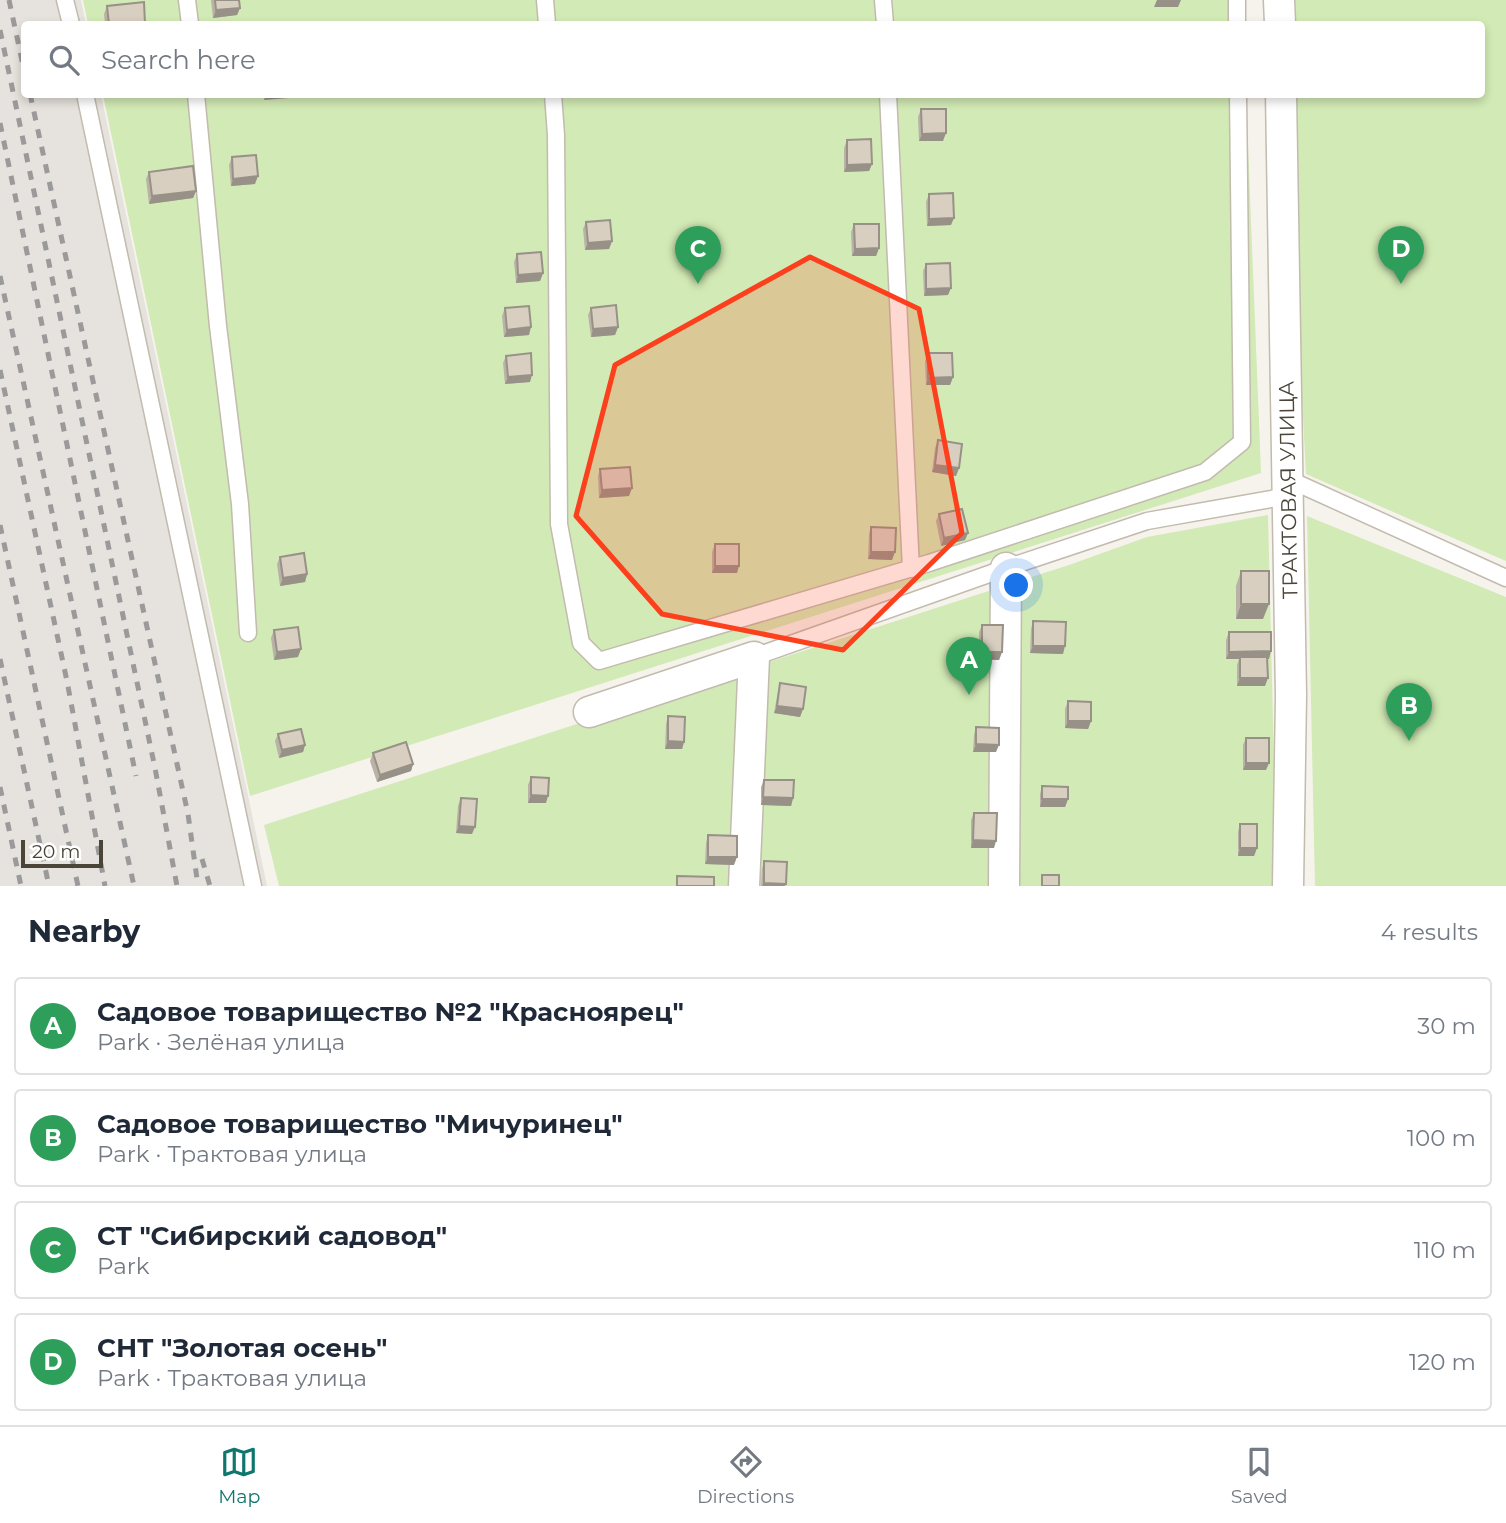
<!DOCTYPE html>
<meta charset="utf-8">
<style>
:root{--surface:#fff;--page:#f6f6f7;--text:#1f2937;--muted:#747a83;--line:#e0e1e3;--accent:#0f766e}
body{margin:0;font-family:Montserrat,sans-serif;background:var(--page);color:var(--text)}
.scale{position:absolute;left:21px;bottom:18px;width:82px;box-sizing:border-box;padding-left:7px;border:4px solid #4b4439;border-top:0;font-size:19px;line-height:24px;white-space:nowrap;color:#4b4439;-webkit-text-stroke:5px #fff;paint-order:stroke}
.you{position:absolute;left:1017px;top:586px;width:24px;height:24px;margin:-18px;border:5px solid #fff;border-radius:50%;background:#1a73e8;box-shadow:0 0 0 10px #1a73e833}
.badge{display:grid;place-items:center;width:46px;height:46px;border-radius:50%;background:var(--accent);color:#fff;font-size:23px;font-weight:700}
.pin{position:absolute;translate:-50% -58px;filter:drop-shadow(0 2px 4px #0008)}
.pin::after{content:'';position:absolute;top:37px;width:24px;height:21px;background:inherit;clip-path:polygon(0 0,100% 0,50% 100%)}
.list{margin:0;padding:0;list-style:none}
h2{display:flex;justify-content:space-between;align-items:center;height:91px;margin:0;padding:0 28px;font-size:30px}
h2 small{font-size:23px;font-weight:400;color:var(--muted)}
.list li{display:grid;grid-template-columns:46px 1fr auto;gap:21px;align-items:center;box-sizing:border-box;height:98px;margin:0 14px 14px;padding:0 14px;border:2px solid var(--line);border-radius:7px}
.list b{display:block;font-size:26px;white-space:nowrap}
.list p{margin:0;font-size:23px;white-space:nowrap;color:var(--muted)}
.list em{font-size:23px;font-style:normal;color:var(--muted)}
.icon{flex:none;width:38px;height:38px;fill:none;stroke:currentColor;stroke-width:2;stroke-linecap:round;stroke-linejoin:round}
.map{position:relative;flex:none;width:1506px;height:886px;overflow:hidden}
.search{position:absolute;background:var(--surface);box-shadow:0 4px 10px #0003;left:21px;right:21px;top:21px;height:77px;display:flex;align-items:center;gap:18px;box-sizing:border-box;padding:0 24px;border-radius:7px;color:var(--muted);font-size:26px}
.sheet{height:539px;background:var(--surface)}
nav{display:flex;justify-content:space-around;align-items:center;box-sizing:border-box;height:98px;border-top:2px solid var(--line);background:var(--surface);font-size:19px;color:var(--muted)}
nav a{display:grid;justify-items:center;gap:4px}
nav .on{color:var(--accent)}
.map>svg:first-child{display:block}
.industrial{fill:#e6e2dd}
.green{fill:#d2eab5}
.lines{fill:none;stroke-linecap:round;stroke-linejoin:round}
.lane-casing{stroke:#c2bbae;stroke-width:19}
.street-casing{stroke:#c2bbae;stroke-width:33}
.lane{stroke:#fff;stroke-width:16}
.street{stroke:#fff;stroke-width:30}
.rail{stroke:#9a9a9a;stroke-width:5;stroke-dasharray:9 9;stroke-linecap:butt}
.wall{fill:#bab2a6}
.shaded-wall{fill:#979187}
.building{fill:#d8cfc1;stroke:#979187;stroke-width:2}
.marked{fill:#fc3f1d;fill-opacity:0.2;stroke:#fc3f1d;stroke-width:5;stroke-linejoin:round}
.labels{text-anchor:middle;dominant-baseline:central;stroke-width:5;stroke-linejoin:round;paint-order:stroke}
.street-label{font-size:21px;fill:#4b4439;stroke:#fff}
</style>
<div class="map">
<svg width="1506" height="886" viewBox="0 0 1506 886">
<rect width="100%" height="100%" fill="#f6f3ec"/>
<!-- industrial -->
<path class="industrial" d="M 0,0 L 81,0 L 86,24 L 24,24 L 24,94 L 101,95 L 267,886 L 0,886 Z"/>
<!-- green -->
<g class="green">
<path d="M 83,0 L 1242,0 L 1243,24 L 88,24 Z"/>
<path d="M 1281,0 L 1506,0 L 1506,561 L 1306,474 L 1286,95 L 1482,94 L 1482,24 L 1283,24 Z"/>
<path d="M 103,95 L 1246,95 L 1261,473 L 250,796 Z"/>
<path d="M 1268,515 L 1277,886 L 279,886 L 264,825 L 1069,565 L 1147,537 Z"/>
<path d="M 1307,516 L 1506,597 L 1506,886 L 1315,886 Z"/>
</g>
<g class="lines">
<!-- lane casing -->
<g class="lane-casing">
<g id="lane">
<path d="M 65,0 L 71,24"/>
<path d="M 187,0 L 190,24"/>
<path d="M 545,0 L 547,24"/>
<path d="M 883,0 L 885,24"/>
<path d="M 1237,0 L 1237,24"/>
<path d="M 85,94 L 253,886"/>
<path d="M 196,94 L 218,326 L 240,504 L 248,633"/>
<path d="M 553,94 L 556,135 L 559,524 L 581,643 L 599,661 L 929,563 L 1205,472 L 1242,442 L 1238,94"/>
<path d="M 888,94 L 911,569"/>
<path d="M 1288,479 L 1506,578"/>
<path d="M 754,657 L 1006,568 L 1147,521 L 1288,496"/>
</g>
</g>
<!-- street casing -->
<g class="street-casing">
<g id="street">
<path d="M 1279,0 L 1280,24"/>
<path d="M 1281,94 L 1291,695 L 1288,886"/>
<path d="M 589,712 L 754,657 L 744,886"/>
<path d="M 1004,886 L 1006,568"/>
</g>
</g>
<!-- lane -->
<use href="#lane" class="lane"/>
<!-- street -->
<use href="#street" class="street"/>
<!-- rail -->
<g class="rail">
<path d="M 9,0 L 24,70"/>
<path d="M 0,30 L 155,768 L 177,886"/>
<path d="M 30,94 L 188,814 L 198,886"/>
<path d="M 0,123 L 136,776"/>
<path d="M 0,276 L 134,886"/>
<path d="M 0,370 L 67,681 L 105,886"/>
<path d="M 0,525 L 78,886"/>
<path d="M 0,659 L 49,886"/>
<path d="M 0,787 L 21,886"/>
<path d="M 202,859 L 210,886"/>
</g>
</g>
<!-- wall -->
<g class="wall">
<path d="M 211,0 L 239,0 L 240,8 L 237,15 L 213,18 Z"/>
<path d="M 107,6 L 145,24 L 105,24 L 104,14 Z"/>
<path d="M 921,109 L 943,141 L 919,141 L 918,117 Z"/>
<path d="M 847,140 L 872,164 L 869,171 L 844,172 L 844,148 Z"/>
<path d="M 232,157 L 255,184 L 231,186 L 229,165 Z"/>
<path d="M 149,172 L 196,191 L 193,198 L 149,204 L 146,179 Z"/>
<path d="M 929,194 L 951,225 L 927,226 L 926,202 Z"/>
<path d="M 586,222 L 612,241 L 609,249 L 585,250 L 583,229 Z"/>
<path d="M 854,224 L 879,248 L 876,256 L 852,256 L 851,232 Z"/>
<path d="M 517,254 L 543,273 L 540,281 L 516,283 L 514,262 Z"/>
<path d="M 926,264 L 948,295 L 924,296 L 923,271 Z"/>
<path d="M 505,308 L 529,335 L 504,337 L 502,316 Z"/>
<path d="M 591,308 L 618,327 L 615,335 L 591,337 L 588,315 Z"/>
<path d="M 928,353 L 953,377 L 950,385 L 926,385 L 925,361 Z"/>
<path d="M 506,356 L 530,382 L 505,384 L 503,363 Z"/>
<path d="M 938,440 L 959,468 L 956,476 L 932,472 L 935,448 Z"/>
<path d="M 600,469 L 629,496 L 599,498 L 598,476 Z"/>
<path d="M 939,514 L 968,533 L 965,540 L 941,546 L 936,521 Z"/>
<path d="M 871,527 L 892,560 L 868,559 L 869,534 Z"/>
<path d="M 715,544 L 737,573 L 712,573 L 712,552 Z"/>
<path d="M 280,557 L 307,574 L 305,582 L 280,586 L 277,564 Z"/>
<path d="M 1241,571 L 1263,619 L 1236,619 L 1236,586 Z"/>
<path d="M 1033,621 L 1063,654 L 1030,653 L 1031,629 Z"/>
<path d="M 982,625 L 1002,652 L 999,660 L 979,659 L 979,632 Z"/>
<path d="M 274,630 L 298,657 L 274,660 L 271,638 Z"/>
<path d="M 1229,632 L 1269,659 L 1267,659 L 1265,686 L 1237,686 L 1237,665 L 1239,659 L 1226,659 L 1226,640 Z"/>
<path d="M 780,683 L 803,709 L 800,717 L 774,713 L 778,691 Z"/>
<path d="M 1068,701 L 1091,721 L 1088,729 L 1065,728 L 1065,709 Z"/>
<path d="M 668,716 L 684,742 L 682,749 L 665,749 L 666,724 Z"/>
<path d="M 976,727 L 996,752 L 973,752 L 974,735 Z"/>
<path d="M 278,734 L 305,745 L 303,752 L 279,758 L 275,741 Z"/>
<path d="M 1246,738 L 1266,770 L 1243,770 L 1243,745 Z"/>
<path d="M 373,753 L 413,764 L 411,771 L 377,782 L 370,761 Z"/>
<path d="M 531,777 L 546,803 L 528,803 L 528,785 Z"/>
<path d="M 764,780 L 793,798 L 791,806 L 761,805 L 761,787 Z"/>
<path d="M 1042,786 L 1068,799 L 1065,807 L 1040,807 L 1040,794 Z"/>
<path d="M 461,798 L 472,834 L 456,833 L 458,806 Z"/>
<path d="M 974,813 L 994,848 L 971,848 L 971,820 Z"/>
<path d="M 1240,824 L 1257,848 L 1254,856 L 1238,856 L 1238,832 Z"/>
<path d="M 708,835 L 734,865 L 705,864 L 706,843 Z"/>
<path d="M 764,861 L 785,886 L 761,886 L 762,869 Z"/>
</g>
<!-- shaded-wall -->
<g class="shaded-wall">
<path d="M 1157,0 L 1181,0 L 1178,7 L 1154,7 Z"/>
<path d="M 240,8 L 237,15 L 213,18 L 216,10 Z"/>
<path d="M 266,94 L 290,94 L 289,98 L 264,100 Z"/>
<path d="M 946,133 L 943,141 L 919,141 L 922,134 Z"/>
<path d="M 872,164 L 869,171 L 844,172 L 847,165 Z"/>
<path d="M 258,176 L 255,184 L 231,186 L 233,179 Z"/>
<path d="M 196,191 L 193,198 L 149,204 L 152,196 Z"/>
<path d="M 954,218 L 951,225 L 927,226 L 929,219 Z"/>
<path d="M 612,241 L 609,249 L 585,250 L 588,243 Z"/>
<path d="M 879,248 L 876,256 L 852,256 L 855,249 Z"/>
<path d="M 543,273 L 540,281 L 516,283 L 518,275 Z"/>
<path d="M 951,288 L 948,295 L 924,296 L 926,289 Z"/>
<path d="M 531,327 L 529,335 L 504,337 L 507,330 Z"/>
<path d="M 618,327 L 615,335 L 591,337 L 593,329 Z"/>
<path d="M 532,375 L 530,382 L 505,384 L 508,377 Z"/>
<path d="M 953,377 L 950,385 L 926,385 L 928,378 Z"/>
<path d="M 935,465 L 959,468 L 956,476 L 932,472 Z"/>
<path d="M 632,488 L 629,496 L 599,498 L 602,490 Z"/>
<path d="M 968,533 L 965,540 L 941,546 L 944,538 Z"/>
<path d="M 871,552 L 895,552 L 892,560 L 868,559 Z"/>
<path d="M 715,566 L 739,566 L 737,573 L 712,573 Z"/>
<path d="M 307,574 L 305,582 L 280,586 L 283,578 Z"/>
<path d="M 1241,604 L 1269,604 L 1263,619 L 1236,619 Z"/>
<path d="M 1033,646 L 1065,646 L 1063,654 L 1030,653 Z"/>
<path d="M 301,649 L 298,657 L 274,660 L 277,652 Z"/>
<path d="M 1271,651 L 1269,659 L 1226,659 L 1229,652 Z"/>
<path d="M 982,652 L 1002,652 L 999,660 L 979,659 Z"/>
<path d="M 1240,678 L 1268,678 L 1265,686 L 1237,686 Z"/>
<path d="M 777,706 L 803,709 L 800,717 L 774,713 Z"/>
<path d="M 1068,721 L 1091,721 L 1088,729 L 1065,728 Z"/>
<path d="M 668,741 L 684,742 L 682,749 L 665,749 Z"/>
<path d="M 976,744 L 999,745 L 996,752 L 973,752 Z"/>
<path d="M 305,745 L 303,752 L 279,758 L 282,750 Z"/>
<path d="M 1246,763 L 1269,763 L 1266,770 L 1243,770 Z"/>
<path d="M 413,764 L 411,771 L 377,782 L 380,775 Z"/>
<path d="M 531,795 L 548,796 L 546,803 L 528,803 Z"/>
<path d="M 763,797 L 793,798 L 791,806 L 761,805 Z"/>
<path d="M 1042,799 L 1068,799 L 1065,807 L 1040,807 Z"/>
<path d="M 459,826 L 475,827 L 472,834 L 456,833 Z"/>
<path d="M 973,840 L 996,841 L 994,848 L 971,848 Z"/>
<path d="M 1240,848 L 1257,848 L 1254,856 L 1238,856 Z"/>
<path d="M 708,857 L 737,857 L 734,865 L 705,864 Z"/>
<path d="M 764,883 L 786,884 L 785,886 L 762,886 Z"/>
</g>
<!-- building -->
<g class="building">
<path d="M 215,0 L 239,0 L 240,8 L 216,10 Z"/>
<path d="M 144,2 L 145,24 L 109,24 L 107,6 Z"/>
<path d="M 921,109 L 946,109 L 946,133 L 922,134 Z"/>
<path d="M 871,139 L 872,164 L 847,165 L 847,140 Z"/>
<path d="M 256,155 L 258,176 L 233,179 L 232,157 Z"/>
<path d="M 193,166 L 196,191 L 152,196 L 149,172 Z"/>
<path d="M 953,193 L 954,218 L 929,219 L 929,194 Z"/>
<path d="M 610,220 L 612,241 L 588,243 L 586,222 Z"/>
<path d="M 854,224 L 879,224 L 879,248 L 855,249 Z"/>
<path d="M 541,252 L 543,273 L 518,275 L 517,254 Z"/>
<path d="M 950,263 L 951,288 L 926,289 L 926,264 Z"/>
<path d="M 616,305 L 618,327 L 593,329 L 591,308 Z"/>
<path d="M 529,306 L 531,327 L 507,330 L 505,308 Z"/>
<path d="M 531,353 L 532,375 L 508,377 L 506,356 Z"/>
<path d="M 928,353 L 952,353 L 953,377 L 928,378 Z"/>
<path d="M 938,440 L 962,444 L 959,468 L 935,465 Z"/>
<path d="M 630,467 L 632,488 L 602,490 L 600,469 Z"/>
<path d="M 962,509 L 968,533 L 944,538 L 939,514 Z"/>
<path d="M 871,527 L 896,528 L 895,552 L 871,552 Z"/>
<rect x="715" y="544" width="24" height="22"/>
<path d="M 304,553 L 307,574 L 283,578 L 280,557 Z"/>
<rect x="1241" y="571" width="28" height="33"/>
<path d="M 1033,621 L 1066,622 L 1065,646 L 1033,646 Z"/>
<path d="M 982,625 L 1003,625 L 1002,652 L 982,652 Z"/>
<path d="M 298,627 L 301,649 L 277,652 L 274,630 Z"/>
<path d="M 1229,632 L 1271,632 L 1271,651 L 1229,652 Z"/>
<path d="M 1240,657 L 1267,657 L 1268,678 L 1240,678 Z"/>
<path d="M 780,683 L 806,687 L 803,709 L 777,706 Z"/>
<path d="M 1068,701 L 1091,702 L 1091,721 L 1068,721 Z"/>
<path d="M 668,716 L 685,717 L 684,742 L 668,741 Z"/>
<path d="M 976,727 L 999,728 L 999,745 L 976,744 Z"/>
<path d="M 301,729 L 305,745 L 282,750 L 278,734 Z"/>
<rect x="1246" y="738" width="23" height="25"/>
<path d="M 406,742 L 413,764 L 380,775 L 373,753 Z"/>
<path d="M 531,777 L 549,778 L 548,796 L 531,795 Z"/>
<path d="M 764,780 L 794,780 L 793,798 L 763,797 Z"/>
<path d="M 1042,786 L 1068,787 L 1068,799 L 1042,799 Z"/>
<path d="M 461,798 L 477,799 L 475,827 L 459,826 Z"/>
<path d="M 974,813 L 997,813 L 996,841 L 973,840 Z"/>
<rect x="1240" y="824" width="17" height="24"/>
<path d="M 708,835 L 737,836 L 737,857 L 708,857 Z"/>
<path d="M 764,861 L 787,862 L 786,884 L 764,883 Z"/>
<rect x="1042" y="875" width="17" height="11"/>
<path d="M 677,876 L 714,877 L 714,886 L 677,886 Z"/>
</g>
<!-- marked area -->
<path class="marked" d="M 810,257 L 919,309 L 962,533 L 843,650 L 662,614 L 576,516 L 615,365 Z"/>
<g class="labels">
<!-- street labels -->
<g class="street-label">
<text transform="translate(1288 490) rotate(-91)">ТРАКТОВАЯ УЛИЦА</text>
</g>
</g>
</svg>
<div class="scale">20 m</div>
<div class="you"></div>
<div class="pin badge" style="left:969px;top:695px;background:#2e9e5b">A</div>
<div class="pin badge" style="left:1409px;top:741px;background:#2e9e5b">B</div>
<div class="pin badge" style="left:698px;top:284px;background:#2e9e5b">C</div>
<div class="pin badge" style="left:1401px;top:284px;background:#2e9e5b">D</div>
<div class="search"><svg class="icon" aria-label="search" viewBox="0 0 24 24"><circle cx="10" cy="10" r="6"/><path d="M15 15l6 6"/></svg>Search here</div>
</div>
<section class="sheet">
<h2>Nearby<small>4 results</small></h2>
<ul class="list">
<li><span class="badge" style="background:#2e9e5b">A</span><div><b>Садовое товарищество №2 &quot;Красноярец&quot;</b><p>Park · Зелёная улица</p></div><em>30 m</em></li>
<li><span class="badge" style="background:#2e9e5b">B</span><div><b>Садовое товарищество &quot;Мичуринец&quot;</b><p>Park · Трактовая улица</p></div><em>100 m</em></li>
<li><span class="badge" style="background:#2e9e5b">C</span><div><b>СТ &quot;Сибирский садовод&quot;</b><p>Park</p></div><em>110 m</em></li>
<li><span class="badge" style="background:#2e9e5b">D</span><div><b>СНТ &quot;Золотая осень&quot;</b><p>Park · Трактовая улица</p></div><em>120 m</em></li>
</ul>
</section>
<nav>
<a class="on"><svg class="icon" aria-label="map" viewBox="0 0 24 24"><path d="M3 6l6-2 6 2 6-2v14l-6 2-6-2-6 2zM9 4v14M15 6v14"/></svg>Map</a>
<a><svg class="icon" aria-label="directions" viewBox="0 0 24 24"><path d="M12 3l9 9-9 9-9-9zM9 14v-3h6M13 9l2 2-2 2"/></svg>Directions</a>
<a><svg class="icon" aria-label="saved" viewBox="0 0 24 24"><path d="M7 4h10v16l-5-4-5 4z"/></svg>Saved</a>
</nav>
